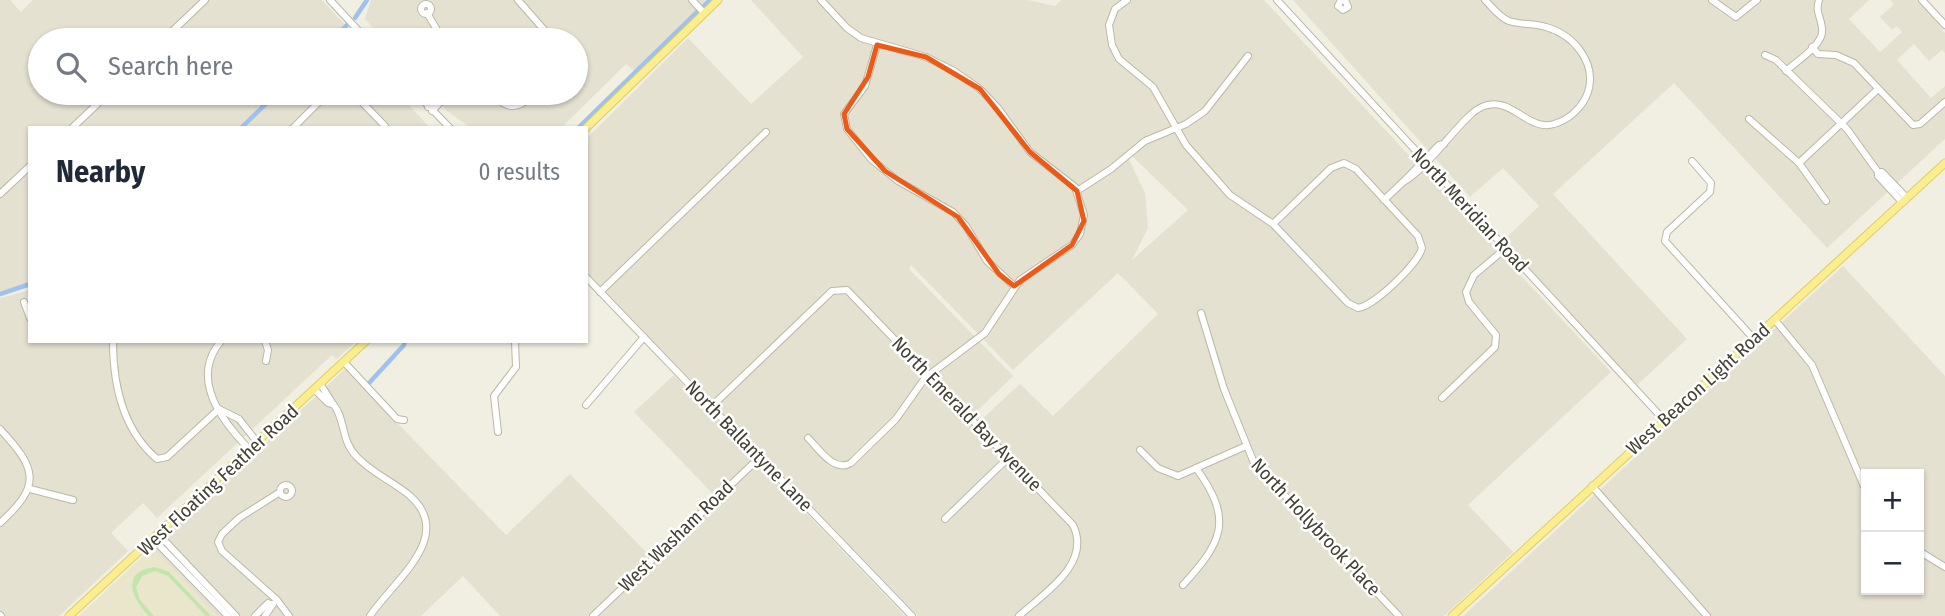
<!DOCTYPE html>
<meta charset="utf-8">
<style>
:root{--surface:#fff;--page:#f2f2f3;--text:#1f2937;--muted:#747a83;--line:#e0e1e3}
body{margin:0;font-family:"Fira Sans Condensed",sans-serif;background:var(--page);color:var(--text)}
.controls{position:absolute;right:21px;bottom:21px;display:grid;overflow:hidden;border-radius:0px;box-shadow:0 2px 5px #0004}
.controls button{width:63px;height:63px;display:grid;place-items:center;padding:0;border:0;border-bottom:2px solid var(--line);background:var(--surface);color:var(--text);font:35px sans-serif}
.list{margin:0;padding:0;list-style:none}
h2{display:flex;justify-content:space-between;align-items:center;height:91px;margin:0;padding:0 28px;font-size:30px}
h2 small{font-size:23px;font-weight:400;color:var(--muted)}
.icon{flex:none;width:38px;height:38px;fill:none;stroke:currentColor;stroke-width:2;stroke-linecap:round;stroke-linejoin:round}
.map{position:relative;flex:none;width:1945px;height:616px;overflow:hidden}
.search{position:absolute;background:var(--surface);box-shadow:0 2px 5px #0004;left:28px;top:28px;width:560px;height:77px;display:flex;align-items:center;gap:18px;box-sizing:border-box;padding:0 24px;border-radius:38px;color:var(--muted);font-size:26px}
.panel{position:absolute;background:var(--surface);box-shadow:0 2px 5px #0004;left:28px;top:126px;width:560px;height:217px;border-radius:0px}
.map>svg:first-child{display:block}
.residential{fill:#e5e1d1;fill-rule:evenodd}
.education{fill:#eae6cc}
.green{fill:#c2e5ab}
.lines{fill:none;stroke-linecap:round;stroke-linejoin:round}
.canal{stroke:#9fc1ed;stroke-width:4.5}
.minor-casing{stroke:#bcb8a6;stroke-width:8}
.major-casing{stroke:#dfce62;stroke-width:9}
.minor{stroke:#fff;stroke-width:6}
.major{stroke:#fbee91;stroke-width:7}
.marked{fill:none;stroke:#eb5a17;stroke-width:5;stroke-linejoin:round}
.labels{text-anchor:middle;dominant-baseline:central;stroke-width:5;stroke-linejoin:round;paint-order:stroke}
.street-label{font-size:19px;fill:#423f33;stroke:#fff}
</style>
<div class="map">
<svg width="1945" height="616" viewBox="0 0 1945 616">
<rect width="100%" height="100%" fill="#f1efe2"/>
<!-- residential -->
<g class="residential">
<path d="M 0,0 L 10,0 L 21,12 L 33,0 L 322,0 L 348,28 L 336,40 L 40,40 L 40,93 L 398,93 L 430,128 L 30,128 L 30,283 L 0,292 Z"/>
<path d="M 371,0 L 712,0 L 638,74 L 626,64 L 561,128 L 471,128 L 447,111 L 431,93 L 576,93 L 576,40 L 384,40 L 365,19 Z"/>
<path d="M 751,0 L 1028,0 L 1055,6 L 1061,0 L 1264,0 L 1611,372 L 1468,505 L 1513,552 L 1444,616 L 918,616 L 586,271 L 586,139 L 688,38 L 751,104 L 803,57 ZM 1132,156 L 1188,210 L 1132,260 L 1148,228 L 1145,193 L 1129,159 ZM 911,265 L 1013,370 L 1118,273 L 1158,314 L 1053,416 L 1020,384 L 981,420 L 975,413 L 1013,376 L 909,269 Z"/>
<path d="M 1293,0 L 1869,0 L 1849,19 L 1880,52 L 1902,32 L 1897,26 L 1892,30 L 1880,17 L 1894,4 L 1890,0 L 1919,0 L 1945,33 L 1945,53 L 1942,50 L 1929,61 L 1914,44 L 1897,60 L 1931,98 L 1945,86 L 1945,139 L 1827,248 L 1674,83 L 1553,194 L 1687,339 L 1637,385 L 1503,241 L 1539,206 L 1503,168 L 1470,197 Z"/>
<path d="M 1843,266 L 1945,376 L 1945,616 L 1463,616 ZM 1866,474 L 1919,474 L 1919,590 L 1866,590 Z"/>
<path d="M 30,290 L 30,341 L 356,341 L 337,359 L 332,355 L 157,518 L 143,503 L 111,533 L 128,551 L 59,616 L 0,616 L 0,298 Z"/>
<path d="M 345,369 L 506,535 L 570,474 L 649,555 L 713,494 L 634,412 L 674,375 L 905,616 L 500,616 L 463,576 L 421,616 L 217,616 L 152,548 Z"/>
</g>
<!-- education -->
<path class="education" d="M 152,548 L 217,616 L 79,616 Z"/>
<!-- green -->
<path class="green" d="M 155,567 L 169,572 L 211,616 L 206,616 L 168,576 L 155,571 L 142,576 L 136,587 L 140,600 L 154,616 L 149,616 C 132,599 120,571 155,567 Z"/>
<g class="lines">
<!-- canal -->
<g class="canal">
<path d="M 703,7 L 710,0"/>
<path d="M 355,18 L 367,0"/>
<path d="M 332,40 L 349,23"/>
<path d="M 241,128 L 277,93"/>
<path d="M 578,128 L 699,10"/>
<path d="M 0,294 L 30,284"/>
<path d="M 370,382 L 404,345 L 405,341"/>
</g>
<!-- minor casing -->
<g class="minor-casing">
<g id="minor">
<path d="M 330,0 L 367,40"/>
<path d="M 518,0 L 553,40"/>
<path d="M 692,0 L 704,13"/>
<path d="M 1127,0 L 1115,9 L 1109,25 L 1112,45 L 1119,59 L 1153,87 L 1186,145 L 1230,195 L 1273,224 L 1348,303 L 1358,308 C 1374,306 1418,264 1422,248 L 1418,236 L 1356,169 L 1344,163 L 1331,168 L 1273,224"/>
<path d="M 1277,0 L 1664,420"/>
<path d="M 1341,0 L 1338,6 L 1343,10 L 1348,7 L 1345,0"/>
<path d="M 1712,0 L 1736,17 L 1757,0"/>
<path d="M 1922,0 L 1945,25"/>
<circle cx="426" cy="9" r="5"/>
<path d="M 427,13 L 443,40"/>
<path d="M 163,40 L 205,0"/>
<path d="M 877,45 L 865,86 L 844,114 L 847,129 L 872,160 L 898,181 L 953,212 L 966,226 L 987,261 L 1014,286"/>
<path d="M 1812,47 L 1818,54 L 1836,55 L 1854,63 L 1913,125 L 1920,124 L 1945,102"/>
<path d="M 1765,55 L 1776,60 L 1847,129 L 1878,172"/>
<path d="M 1786,71 C 1797,61 1825,44 1822,28 C 1821,17 1815,12 1819,0"/>
<path d="M 353,93 L 385,126"/>
<path d="M 416,93 L 450,128"/>
<path d="M 491,93 C 507,110 518,111 534,93"/>
<path d="M 428,107 L 447,93"/>
<path d="M 432,111 L 449,93"/>
<path d="M 1749,119 L 1799,163 L 1826,201"/>
<path d="M 72,128 L 109,93"/>
<path d="M 293,128 L 328,93"/>
<path d="M 1444,144 L 1439,145 L 1403,182 C 1431,167 1464,112 1484,106 C 1512,96 1528,132 1554,124 C 1569,120 1583,107 1588,92 C 1597,63 1574,35 1546,27 C 1534,23 1521,25 1509,21 C 1499,17 1493,8 1485,0"/>
<path d="M 1692,161 L 1711,183 L 1710,192 L 1667,232 L 1665,241 L 1754,339"/>
<path d="M 1799,163 L 1878,89"/>
<path d="M 1077,191 L 1111,169 L 1145,141 L 1186,124 L 1205,111 L 1248,56"/>
<path d="M 0,194 L 30,166"/>
<path d="M 1384,200 L 1403,182"/>
<path d="M 1902,202 L 1878,176 L 1878,172 L 1882,172 L 1907,198"/>
<path d="M 586,277 L 912,616"/>
<path d="M 600,292 L 766,132"/>
<path d="M 24,302 L 30,318"/>
<path d="M 1201,313 L 1224,389 L 1254,463 L 1399,616"/>
<path d="M 1775,320 L 1812,365 L 1866,491"/>
<path d="M 113,341 C 113,385 123,430 157,459 L 167,457 L 219,409"/>
<path d="M 221,341 C 189,379 222,421 249,449"/>
<path d="M 265,341 L 268,350 L 266,361"/>
<path d="M 344,362 L 397,419 L 404,420"/>
<path d="M 315,390 L 328,403 L 333,404 L 321,385"/>
<path d="M 1442,398 L 1495,347 L 1496,335 L 1469,302 L 1466,292 L 1474,275 L 1506,248"/>
<path d="M 333,404 C 346,419 340,440 357,457 C 372,473 392,481 409,495 C 457,536 393,581 370,616"/>
<path d="M 586,405 L 644,337"/>
<path d="M 711,407 L 832,291 L 847,290 L 1073,525 C 1092,564 1044,593 1019,616"/>
<path d="M 219,409 L 239,419 L 257,442"/>
<path d="M 0,429 C 37,469 42,485 0,523"/>
<path d="M 498,432 L 494,396 L 516,367 L 515,341"/>
<path d="M 808,438 C 819,449 834,473 851,463 L 896,419 L 925,378 L 985,333 L 1020,280 L 1072,245 L 1080,234 L 1084,215 L 1075,187 L 1030,152 L 998,108 L 980,89 L 954,71 L 926,57 L 861,38 L 847,28 L 821,0"/>
<path d="M 1140,450 L 1158,468 L 1178,476 L 1246,446"/>
<circle cx="286" cy="491" r="6"/>
<path d="M 1592,486 L 1707,616"/>
<path d="M 30,489 L 73,500"/>
<path d="M 280,492 L 239,518 L 222,534 L 218,542 L 222,551 L 277,600 L 289,616"/>
<path d="M 945,519 L 1009,457"/>
<path d="M 157,537 L 161,542 L 164,540 L 236,616"/>
<path d="M 161,542 L 159,545 L 228,616"/>
<path d="M 1919,551 L 1945,567"/>
<path d="M 1183,585 C 1221,543 1235,521 1196,468"/>
<path d="M 0,615 L 1,616"/>
<path d="M 255,616 L 268,603 L 272,605"/>
<path d="M 265,616 L 273,604"/>
<path d="M 593,616 L 760,457"/>
</g>
</g>
<!-- major casing -->
<g class="major-casing">
<g id="major">
<path d="M 586,128 L 718,0"/>
<path d="M 69,616 L 366,341"/>
<path d="M 1452,616 L 1945,163"/>
</g>
</g>
<!-- minor -->
<use href="#minor" class="minor"/>
<!-- major -->
<use href="#major" class="major"/>
</g>
<!-- marked area -->
<path class="marked" d="M 877,45 L 926,57 L 980,89 L 1030,152 L 1077,191 L 1084,221 L 1072,245 L 1014,286 L 999,274 L 958,217 L 885,171 L 847,129 L 844,114 L 868,77 Z"/>
<g class="labels">
<!-- street labels -->
<g class="street-label">
<text transform="translate(1470 210) rotate(47)">North Meridian Road</text>
<text transform="translate(1698 389) rotate(-42)">West Beacon Light Road</text>
<text transform="translate(967 414) rotate(46)">North Emerald Bay Avenue</text>
<text transform="translate(749 446) rotate(46)">North Ballantyne Lane</text>
<text transform="translate(218 480) rotate(-43)">West Floating Feather Road</text>
<text transform="translate(1316 527) rotate(47)">North Hollybrook Place</text>
<text transform="translate(676 536) rotate(-44)">West Washam Road</text>
</g>
</g>
</svg>
<div class="controls">
<button>+</button>
<button>−</button>
</div>
<div class="search"><svg class="icon" aria-label="search" viewBox="0 0 24 24"><circle cx="10" cy="10" r="6"/><path d="M15 15l6 6"/></svg>Search here</div>
<section class="panel">
<h2>Nearby<small>0 results</small></h2>
<ul class="list">
</ul>
</section>
</div>
